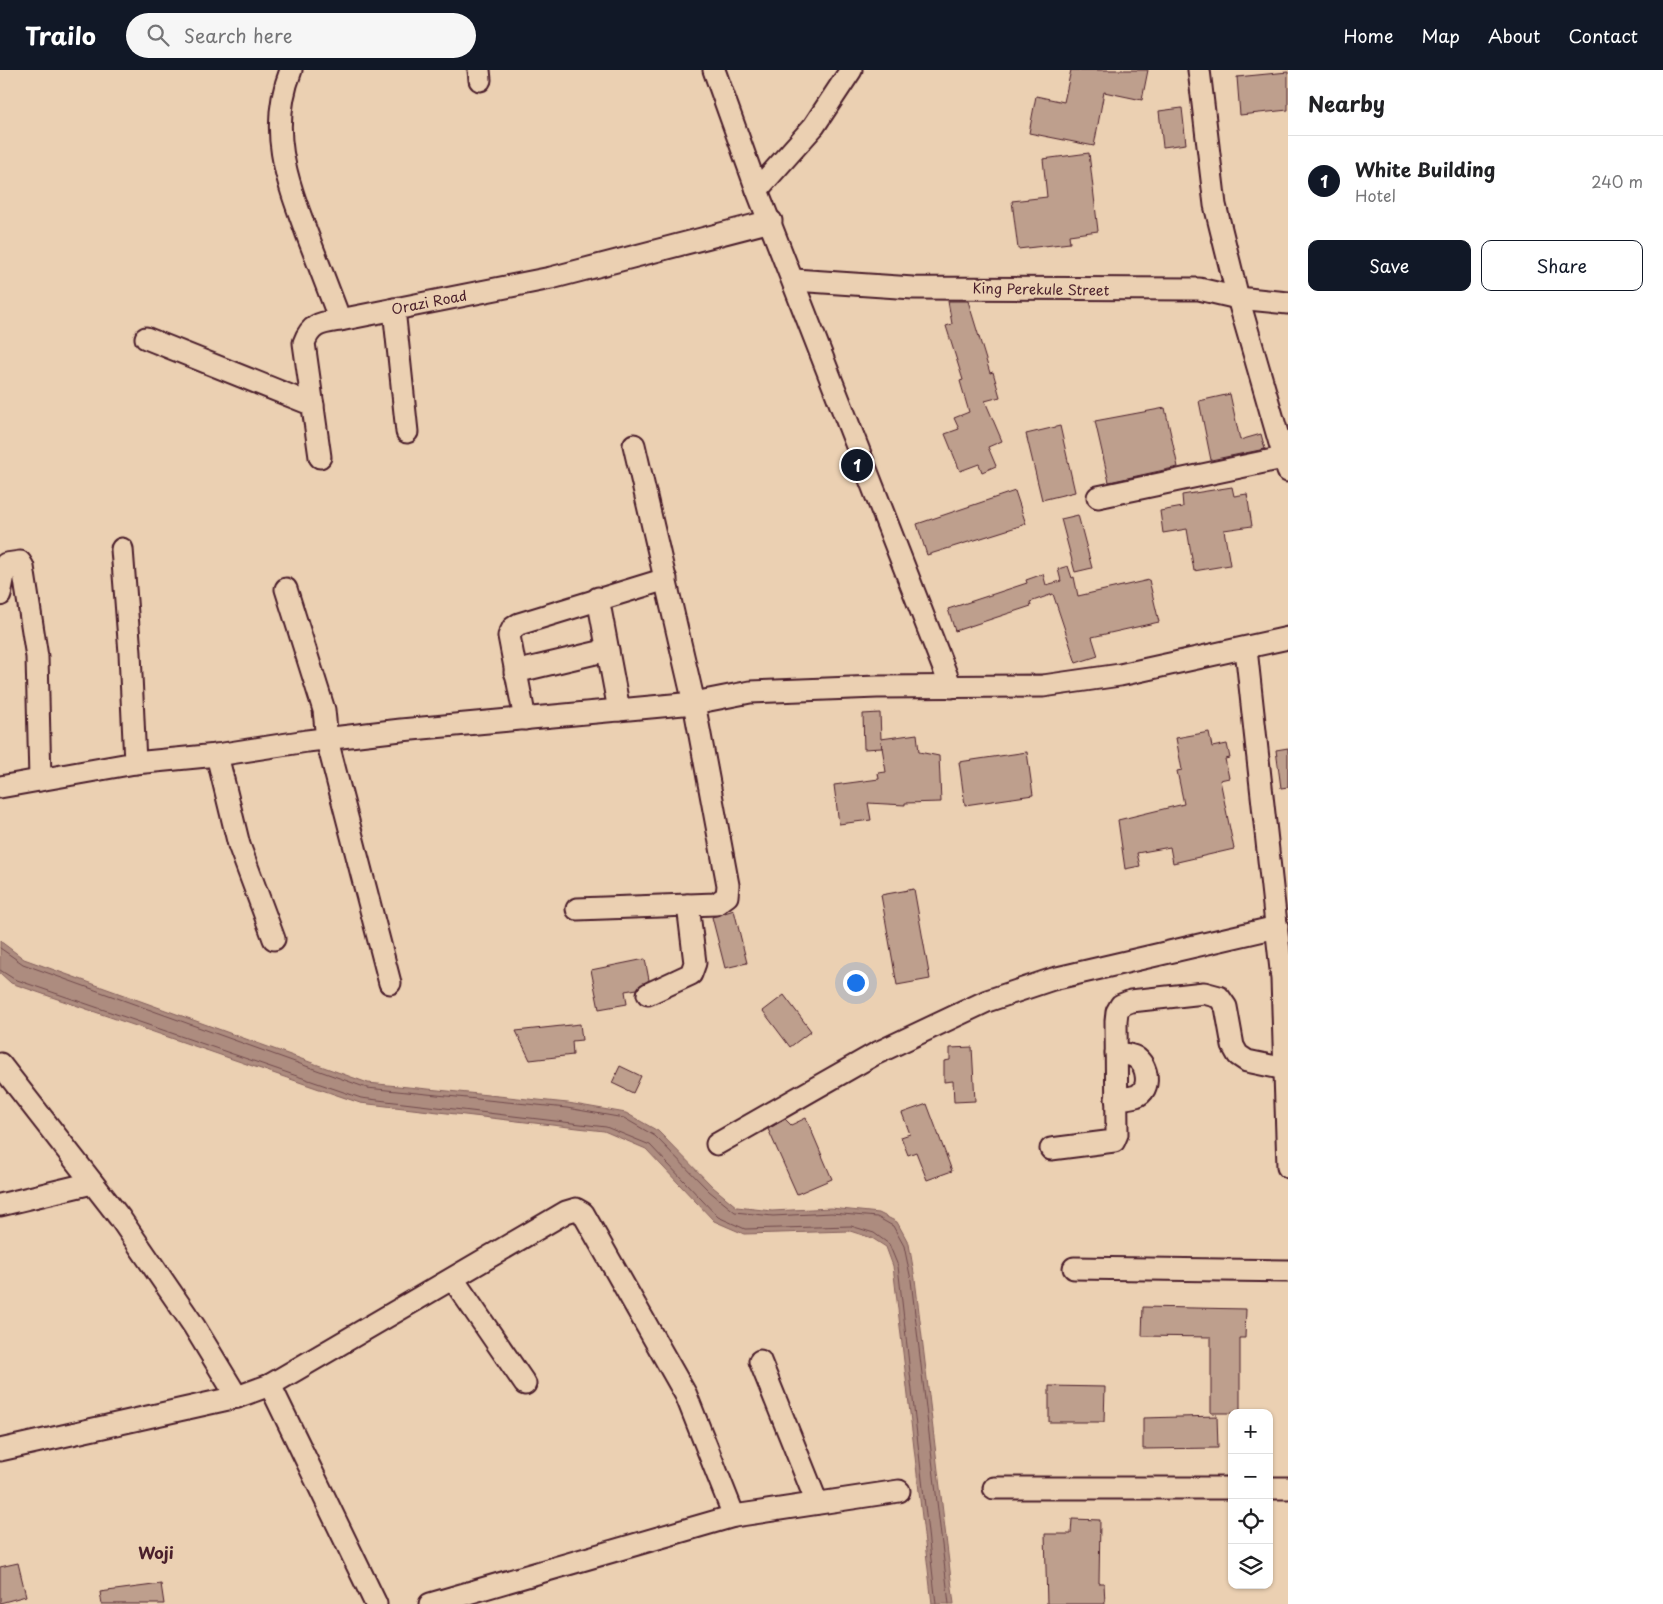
<!DOCTYPE html>
<meta charset="utf-8">
<style>
:root{--surface:#fff;--page:#f6f6f6;--text:#202124;--muted:#757577;--line:#e0e0e0;--accent:#111827}
body{margin:0;font-family:"Playpen Sans",sans-serif;background:var(--page);color:var(--text)}
.controls{position:absolute;right:15px;bottom:15px;display:grid;overflow:hidden;border-radius:10px;box-shadow:0 1px 4px #0004}
.controls button{width:45px;height:45px;display:grid;place-items:center;padding:0;border:0;border-bottom:1px solid var(--line);background:var(--surface);color:var(--text);font:25px sans-serif}
.you{position:absolute;left:855px;top:912px;width:18px;height:18px;margin:-12px;border:4px solid #fff;border-radius:50%;background:#1a73e8;box-shadow:0 0 0 8px #1a73e833}
.badge{display:grid;place-items:center;width:32px;height:32px;border-radius:50%;background:var(--accent);color:#fff;font-size:16px;font-weight:700}
.pin{position:absolute;translate:-50% -50%;border:2px solid #fff;box-shadow:0 1px 5px #0006}
.list{margin:0;padding:0;list-style:none}
h2{display:flex;justify-content:space-between;align-items:center;height:65px;margin:0;padding:0 20px;font-size:21px}
h2 small{font-size:16px;font-weight:400;color:var(--muted)}
.list li{display:grid;grid-template-columns:32px 1fr auto;gap:15px;align-items:center;box-sizing:border-box;height:90px;padding:0 20px;border-top:1px solid var(--line)}
.list b{display:block;font-size:19px;white-space:nowrap}
.list p{margin:0;font-size:16px;white-space:nowrap;color:var(--muted)}
.list em{font-size:16px;font-style:normal;color:var(--muted)}
.actions{display:flex;gap:10px;padding:15px 20px}
.actions a{flex:1;padding:11px 0;border:1px solid var(--accent);border-radius:10px;text-align:center;font-size:18px;color:var(--accent)}
.actions .main{background:var(--accent);color:#fff}
.icon{flex:none;width:28px;height:28px;fill:none;stroke:currentColor;stroke-width:2;stroke-linecap:round;stroke-linejoin:round}
.map{position:relative;flex:none;width:1288px;height:1534px;overflow:hidden}
header{display:flex;align-items:center;gap:30px;box-sizing:border-box;height:70px;padding:0 25px;background:var(--accent);color:#fff}
header strong{font-size:24px}
nav{display:flex;gap:28px;margin-inline-start:auto;font-size:18px}
.search{width:350px;height:45px;background:var(--page);display:flex;align-items:center;gap:12px;box-sizing:border-box;padding:0 18px;border-radius:28px;color:var(--muted);font-size:19px}
main{display:flex}
aside{flex:1;background:var(--surface)}
.map>svg:first-child{display:block}
.water{fill:#ad8c7f;stroke:#85605d}
.lines{fill:none;stroke-linecap:round;stroke-linejoin:round}
.shore{stroke:#724b4d;stroke-width:1}
.building{fill:#be9f8d;stroke:#4a1f2b}
.minor-casing{stroke:#4a1f2b;stroke-width:25}
.minor{stroke:#ebd0b2;stroke-width:21}
.labels{text-anchor:middle;dominant-baseline:central;stroke-width:4.5;stroke-linejoin:round;paint-order:stroke}
.street-label{font-size:14px;fill:#4a1f2b;stroke:#ebd0b2}
.quarter-label{font-size:16px;font-weight:bold;fill:#4a1f2b;stroke:#ebd0b2}
</style>
<header>
<strong>Trailo</strong>
<div class="search"><svg class="icon" aria-label="search" viewBox="0 0 24 24"><circle cx="10" cy="10" r="6"/><path d="M15 15l6 6"/></svg>Search here</div>
<nav><a>Home</a><a>Map</a><a>About</a><a>Contact</a></nav>
</header>
<main>
<div class="map">
<svg width="1288" height="1534" viewBox="0 0 1288 1534">
<rect width="100%" height="100%" fill="#ebd0b2"/>
<filter id="ink" filterUnits="userSpaceOnUse"><feTurbulence type="fractalNoise" baseFrequency=".02" numOctaves="2"/><feDisplacementMap in="SourceGraphic" scale="10" xChannelSelector="R" yChannelSelector="G"/><feConvolveMatrix kernelMatrix="1 2 1 2 8 2 1 2 1" color-interpolation-filters="sRGB"/></filter>
<g filter="url(#ink)">
<!-- water -->
<path class="water" d="M 0,871 L 24,889 L 368,1013 L 568,1033 L 626,1043 L 658,1061 L 713,1117 L 737,1137 L 772,1141 L 831,1138 L 879,1143 L 897,1152 L 909,1174 L 915,1209 L 954,1534 L 932,1534 L 893,1196 L 886,1177 L 872,1168 L 850,1161 L 744,1164 L 714,1151 L 646,1079 L 604,1061 L 360,1033 L 11,913 L 0,903 Z"/>
<g class="lines">
<!-- shore -->
<g class="shore">
<path d="M 0,878 L 23,894 L 367,1018 L 567,1038 L 624,1048 L 655,1066 L 709,1121 L 735,1142 L 773,1146 L 831,1143 L 877,1147 L 893,1156 L 904,1176 L 911,1210 L 949,1534"/>
<path d="M 0,900 L 14,909 L 361,1028 L 606,1057 L 650,1075 L 718,1147 L 745,1159 L 851,1156 L 874,1163 L 889,1174 L 898,1196 L 936,1534"/>
</g>
</g>
<!-- building -->
<g class="building">
<path d="M 1071,0 L 1148,0 L 1142,30 L 1104,22 L 1094,76 L 1029,63 L 1036,26 L 1064,32 Z"/>
<path d="M 1288,2 L 1288,40 L 1240,45 L 1237,7 Z"/>
<path d="M 1182,38 L 1186,74 L 1163,77 L 1159,41 Z"/>
<path d="M 1089,83 L 1098,161 L 1069,165 L 1070,173 L 1018,179 L 1012,131 L 1047,127 L 1043,89 Z"/>
<path d="M 948,231 L 968,231 L 990,303 L 993,302 L 1000,327 L 985,331 L 1002,371 L 988,377 L 996,396 L 982,402 L 979,394 L 960,401 L 945,364 L 959,359 L 954,348 L 969,342 L 960,311 L 963,310 L 946,256 L 952,254 Z"/>
<path d="M 1230,324 L 1240,370 L 1261,364 L 1265,379 L 1211,390 L 1199,331 Z"/>
<path d="M 1165,338 L 1178,397 L 1109,412 L 1095,351 Z"/>
<path d="M 1060,356 L 1075,422 L 1042,430 L 1026,364 Z"/>
<path d="M 1232,417 L 1234,426 L 1247,424 L 1252,456 L 1224,460 L 1230,495 L 1194,501 L 1187,459 L 1163,463 L 1160,441 L 1183,437 L 1182,425 Z"/>
<path d="M 1015,421 L 1026,454 L 927,485 L 917,454 Z"/>
<path d="M 1078,445 L 1092,498 L 1075,502 L 1061,449 Z"/>
<path d="M 1068,496 L 1072,508 L 1074,507 L 1078,526 L 1149,510 L 1159,552 L 1092,567 L 1098,586 L 1076,593 L 1053,524 L 1030,532 L 1031,536 L 955,561 L 948,539 L 1027,513 L 1026,510 L 1043,504 L 1046,515 L 1061,511 L 1058,499 Z"/>
<path d="M 880,643 L 881,669 L 917,664 L 919,682 L 939,686 L 941,732 L 905,733 L 905,735 L 868,733 L 871,750 L 839,754 L 834,715 L 879,709 L 878,703 L 886,702 L 881,671 L 882,678 L 864,679 L 863,644 Z"/>
<path d="M 1209,662 L 1212,677 L 1227,674 L 1230,688 L 1225,689 L 1229,708 L 1220,710 L 1234,779 L 1173,793 L 1170,777 L 1137,783 L 1140,796 L 1125,799 L 1118,750 L 1184,734 L 1177,701 L 1182,700 L 1176,668 Z"/>
<path d="M 1288,678 L 1288,717 L 1281,718 L 1276,680 Z"/>
<path d="M 1027,682 L 1033,725 L 965,735 L 959,692 Z"/>
<path d="M 914,819 L 930,909 L 897,915 L 881,825 Z"/>
<path d="M 734,840 L 747,893 L 725,898 L 712,847 Z"/>
<path d="M 645,889 L 649,910 L 637,919 L 625,921 L 627,934 L 599,939 L 591,900 Z"/>
<path d="M 784,925 L 811,961 L 790,977 L 763,941 Z"/>
<path d="M 580,954 L 582,970 L 572,971 L 573,985 L 530,990 L 516,961 Z"/>
<path d="M 972,977 L 975,1031 L 954,1032 L 953,1011 L 944,1012 L 944,991 L 950,990 L 950,978 Z"/>
<path d="M 620,996 L 641,1006 L 633,1023 L 612,1013 Z"/>
<path d="M 927,1034 L 952,1101 L 927,1110 L 916,1082 L 908,1085 L 901,1067 L 910,1064 L 902,1043 Z"/>
<path d="M 806,1048 L 832,1109 L 797,1124 L 768,1059 L 785,1049 L 791,1055 Z"/>
<path d="M 1143,1237 L 1246,1239 L 1245,1268 L 1240,1268 L 1240,1343 L 1211,1343 L 1211,1267 L 1142,1266 Z"/>
<path d="M 1049,1316 L 1105,1317 L 1104,1352 L 1049,1352 Z"/>
<path d="M 1217,1346 L 1218,1378 L 1143,1379 L 1143,1348 Z"/>
<path d="M 1072,1449 L 1100,1450 L 1099,1513 L 1104,1513 L 1105,1534 L 1047,1534 L 1045,1464 L 1071,1464 Z"/>
<path d="M 18,1493 L 26,1526 L 0,1533 L 0,1497 Z"/>
<path d="M 161,1514 L 164,1534 L 102,1534 L 100,1522 Z"/>
</g>
<g class="lines">
<!-- minor casing -->
<g class="minor-casing">
<g id="minor">
<path d="M 291,0 C 268,59 286,108 307,164 C 318,192 329,221 340,250 L 551,208 L 771,151"/>
<path d="M 479,0 L 480,10"/>
<path d="M 714,0 L 757,120 L 951,617"/>
<path d="M 1199,0 L 1215,135 L 1238,228 L 1288,401"/>
<path d="M 757,120 L 814,56 L 851,0"/>
<path d="M 794,210 L 913,218 L 1199,219 L 1238,228 L 1288,233"/>
<path d="M 394,239 L 407,362"/>
<path d="M 146,268 L 313,335"/>
<path d="M 320,387 L 304,273 C 311,253 322,253 340,250"/>
<path d="M 1098,427 L 1283,388"/>
<path d="M 122,479 L 130,583 L 135,693"/>
<path d="M 286,519 L 324,640 L 327,670 L 390,913"/>
<path d="M 0,525 L 6,494 L 20,492 L 23,497 L 37,587 L 40,710"/>
<path d="M 598,528 L 619,640"/>
<path d="M 1246,579 L 1282,909 L 1288,1097"/>
<path d="M 515,602 L 608,580"/>
<path d="M 525,649 L 509,566 L 513,558 L 519,554 L 666,509"/>
<path d="M 217,685 L 239,775 L 274,869"/>
<path d="M 0,717 L 135,693 L 217,685 L 307,671 L 401,660 L 694,633 L 750,622 L 877,617 L 1043,616 L 1120,605 L 1288,568"/>
<path d="M 577,839 L 716,834 L 727,826 L 728,815 L 694,633 L 634,375"/>
<path d="M 648,924 L 691,904 L 695,893 L 688,835"/>
<path d="M 1116,983 C 1122,984 1130,984 1135,987 C 1148,995 1152,1020 1136,1026 C 1130,1028 1122,1028 1116,1029"/>
<path d="M 0,994 L 120,1148 L 194,1256 L 237,1327"/>
<path d="M 717,1074 L 875,984 L 987,931 L 1053,909 L 1277,857"/>
<path d="M 1051,1079 L 1114,1071 L 1117,1064 L 1116,951 L 1117,942 L 1121,935 L 1131,931 L 1204,923 L 1219,927 L 1226,937 L 1233,976 L 1238,985 L 1247,991 L 1285,999"/>
<path d="M 0,1135 L 92,1113"/>
<path d="M 1074,1198 L 1288,1201"/>
<path d="M 453,1209 L 525,1314"/>
<path d="M 760,1291 L 817,1433"/>
<path d="M 270,1315 L 376,1534"/>
<path d="M 0,1380 L 237,1327 L 270,1315 L 566,1142 L 576,1139 L 583,1143 L 686,1325 L 734,1446"/>
<path d="M 994,1418 L 1232,1418"/>
<path d="M 1269,1418 L 1288,1418"/>
<path d="M 430,1534 L 734,1446 L 899,1421"/>
</g>
</g>
<!-- minor -->
<use href="#minor" class="minor"/>
</g>
</g>
<g class="labels">
<!-- street labels -->
<g class="street-label">
<text transform="translate(1041 219) rotate(1)">King Perekule Street</text>
<text transform="translate(429 232) rotate(-11)">Orazi Road</text>
</g>
<!-- quarter labels -->
<g class="quarter-label">
<text x="156" y="1482">Woji</text>
</g>
</g>
</svg>
<div class="controls">
<button>+</button>
<button>−</button>
<button><svg class="icon" aria-label="locate" viewBox="0 0 24 24"><circle cx="12" cy="12" r="6"/><path d="M12 2v4M12 18v4M2 12h4M18 12h4"/></svg></button>
<button><svg class="icon" aria-label="layers" viewBox="0 0 24 24"><path d="M12 4l9 5-9 5-9-5zM3 14l9 5 9-5"/></svg></button>
</div>
<div class="you"></div>
<div class="pin badge" style="left:857px;top:395px">1</div>
</div>
<aside>
<h2>Nearby<small></small></h2>
<ul class="list">
<li><span class="badge">1</span><div><b>White Building</b><p>Hotel</p></div><em>240 m</em></li>
</ul>
<div class="actions"><a class="main">Save</a><a>Share</a></div>
</aside>
</main>
